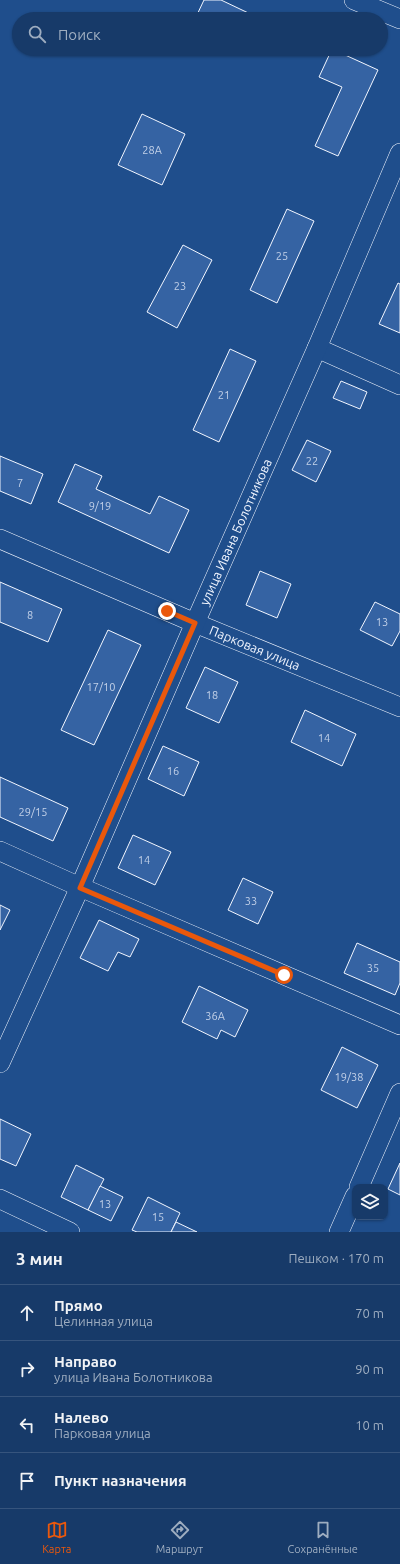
<!DOCTYPE html>
<html lang="ru">
<meta charset="utf-8">
<style>
:root{--surface:#173a69;--page:#20416f;--text:#f1f3f6;--muted:#9eadc0;--line:#36547d;--accent:#ea580c}
body{margin:0;font-family:Ubuntu,sans-serif;background:var(--page);color:var(--text)}
.controls{position:absolute;right:12px;bottom:12px;display:grid;overflow:hidden;border-radius:8px;box-shadow:0 1px 3px #0004}
.controls button{width:36px;height:36px;display:grid;place-items:center;padding:0;border:0;border-bottom:1px solid var(--line);background:var(--surface);color:var(--text);font:20px sans-serif}
.stop{position:absolute;width:12px;height:12px;margin:-9px;border:3px solid #ea580c;border-radius:50%;background:#fff}
.stop.end{background:#ea580c;border-color:#fff;box-shadow:0 1px 4px #0008}
.list{margin:0;padding:0;list-style:none}
h2{display:flex;justify-content:space-between;align-items:center;height:52px;margin:0;padding:0 16px;font-size:17px}
h2 small{font-size:13px;font-weight:400;color:var(--muted)}
.list li{display:grid;grid-template-columns:26px 1fr auto;gap:12px;align-items:center;box-sizing:border-box;height:56px;padding:0 16px;border-top:1px solid var(--line)}
.list b{display:block;font-size:15px;white-space:nowrap}
.list p{margin:0;font-size:13px;white-space:nowrap;color:var(--muted)}
.list em{font-size:13px;font-style:normal;color:var(--muted)}
.icon{flex:none;width:22px;height:22px;fill:none;stroke:currentColor;stroke-width:2;stroke-linecap:round;stroke-linejoin:round}
.map{position:relative;flex:none;width:400px;height:1232px;overflow:hidden}
.search{position:absolute;background:var(--surface);box-shadow:0 1px 3px #0004;left:12px;right:12px;top:12px;height:44px;display:flex;align-items:center;gap:10px;box-sizing:border-box;padding:0 14px;border-radius:22px;color:var(--muted);font-size:15px}
.sheet{height:276px;background:var(--surface)}
nav{display:flex;justify-content:space-around;align-items:center;box-sizing:border-box;height:56px;border-top:1px solid var(--line);background:var(--surface);font-size:11px;color:var(--muted)}
nav a{display:grid;justify-items:center;gap:2px}
nav .on{color:var(--accent)}
.map>svg:first-child{display:block}
.building{fill:#3563a3;stroke:#f2f6ff}
.lines{fill:none;stroke-linecap:round;stroke-linejoin:round}
.street-casing{stroke:#f2f6ff;stroke-width:20}
.street{stroke:#1f4e8c;stroke-width:19}
.route{stroke:#ea580c;stroke-width:5}
.labels{text-anchor:middle;dominant-baseline:central;stroke-width:3;stroke-linejoin:round;paint-order:stroke}
.number-label{font-size:11px;fill:#c3d1e8}
.street-label{font-size:13px;fill:#f2f6ff;stroke:#1f4e8c}
</style>
<div class="map">
<svg width="400" height="1232" viewBox="0 0 400 1232">
<rect width="100%" height="100%" fill="#1f4e8c"/>
<!-- building -->
<g class="building">
<path d="M 204,0 L 221,0 L 261,19 L 195,19 Z"/>
<path d="M 246,49 L 258,49 L 256,54 Z"/>
<path d="M 332,49 L 378,70 L 338,156 L 315,146 L 342,87 L 319,77 Z"/>
<path d="M 142,114 L 185,134 L 162,185 L 118,165 Z"/>
<path d="M 287,209 L 314,221 L 277,303 L 250,290 Z"/>
<path d="M 183,245 L 212,260 L 177,328 L 147,312 Z"/>
<path d="M 398,283 L 400,284 L 400,333 L 379,324 Z"/>
<path d="M 230,349 L 256,361 L 219,442 L 193,430 Z"/>
<path d="M 341,381 L 367,392 L 360,409 L 333,398 Z"/>
<path d="M 307,440 L 331,451 L 316,482 L 292,470 Z"/>
<path d="M 0,456 L 43,474 L 31,504 L 0,491 Z"/>
<path d="M 75,464 L 102,476 L 96,489 L 150,514 L 159,496 L 189,510 L 169,553 L 58,502 Z"/>
<path d="M 260,571 L 291,584 L 277,618 L 246,605 Z"/>
<path d="M 0,582 L 62,609 L 48,642 L 0,622 Z"/>
<path d="M 375,602 L 400,614 L 400,631 L 392,646 L 360,630 Z"/>
<path d="M 108,630 L 141,645 L 94,745 L 61,730 Z"/>
<path d="M 205,667 L 238,682 L 219,723 L 186,708 Z"/>
<path d="M 305,710 L 356,734 L 342,766 L 291,742 Z"/>
<path d="M 163,746 L 199,762 L 184,796 L 148,779 Z"/>
<path d="M 0,777 L 68,808 L 53,841 L 0,817 Z"/>
<path d="M 133,835 L 171,852 L 155,885 L 118,868 Z"/>
<path d="M 243,878 L 273,892 L 258,924 L 228,910 Z"/>
<path d="M 0,905 L 10,910 L 0,930 Z"/>
<path d="M 99,920 L 139,939 L 130,957 L 118,952 L 108,971 L 80,958 Z"/>
<path d="M 357,943 L 400,962 L 400,983 L 395,995 L 344,973 Z"/>
<path d="M 199,986 L 248,1010 L 235,1037 L 221,1030 L 217,1039 L 182,1022 Z"/>
<path d="M 342,1047 L 378,1065 L 357,1108 L 321,1090 Z"/>
<path d="M 0,1119 L 31,1134 L 16,1166 L 0,1159 Z"/>
<path d="M 400,1163 L 400,1195 L 388,1189 Z"/>
<path d="M 76,1165 L 104,1179 L 88,1210 L 61,1197 Z"/>
<path d="M 100,1186 L 123,1197 L 111,1221 L 88,1210 Z"/>
<path d="M 148,1197 L 180,1213 L 171,1232 L 137,1232 L 132,1230 Z"/>
<path d="M 176,1222 L 197,1232 L 171,1232 Z"/>
</g>
<g class="lines">
<!-- street casing -->
<g class="street-casing">
<g id="street">
<path d="M 354,0 L 400,19"/>
<path d="M 317,348 L 400,385"/>
<path id="s1" d="M 0,539 L 195,623 L 400,707"/>
<path d="M 0,851 L 80,887 L 400,1025"/>
<path id="s2" d="M 0,1063 L 80,887 L 195,623 L 317,348 L 400,153"/>
<path d="M 359,1187 L 400,1093"/>
<path d="M 0,1199 L 70,1232"/>
<path d="M 339,1232 L 355,1196"/>
</g>
</g>
<!-- street -->
<use href="#street" class="street"/>
</g>
<g class="lines">
<!-- route -->
<path class="route" d="M 167,611 L 195,623 L 80,888 L 284,975"/>
</g>
<g class="labels">
<!-- number labels -->
<g class="number-label">
<text x="152" y="150">28А</text>
<text x="282" y="256">25</text>
<text x="180" y="286">23</text>
<text x="224" y="395">21</text>
<text x="312" y="461">22</text>
<text x="20" y="483">7</text>
<text x="100" y="506">9/19</text>
<text x="30" y="615">8</text>
<text x="382" y="622">13</text>
<text x="101" y="687">17/10</text>
<text x="212" y="695">18</text>
<text x="324" y="738">14</text>
<text x="173" y="771">16</text>
<text x="33" y="812">29/15</text>
<text x="144" y="860">14</text>
<text x="251" y="901">33</text>
<text x="373" y="968">35</text>
<text x="215" y="1016">36А</text>
<text x="349" y="1077">19/38</text>
<text x="105" y="1204">13</text>
<text x="158" y="1217">15</text>
</g>
<!-- street labels -->
<g class="street-label">
<text stroke="none"><textPath href="#s2" startOffset="581">улица Ивана Болотникова</textPath></text>
<text stroke="none"><textPath href="#s1" startOffset="277">Парковая улица</textPath></text>
</g>
</g>
</svg>
<div class="controls">
<button><svg class="icon" aria-label="layers" viewBox="0 0 24 24"><path d="M12 4l9 5-9 5-9-5zM3 14l9 5 9-5"/></svg></button>
</div>
<div class="stop" style="left:284px;top:975px"></div>
<div class="stop end" style="left:167px;top:611px"></div>
<div class="search"><svg class="icon" aria-label="search" viewBox="0 0 24 24"><circle cx="10" cy="10" r="6"/><path d="M15 15l6 6"/></svg>Поиск</div>
</div>
<section class="sheet">
<h2>3 мин<small>Пешком · 170 m</small></h2>
<ul class="list">
<li><svg class="icon" aria-label="ahead" viewBox="0 0 24 24"><path d="M12 20V5M6 11l6-6 6 6"/></svg><div><b>Прямо</b><p>Целинная улица</p></div><em>70 m</em></li>
<li><svg class="icon" aria-label="right" viewBox="0 0 24 24"><path d="M7 20v-9h11M14 6l5 5-5 5"/></svg><div><b>Направо</b><p>улица Ивана Болотникова</p></div><em>90 m</em></li>
<li><svg class="icon" aria-label="left" viewBox="0 0 24 24"><path d="M17 20v-9H6M10 6l-5 5 5 5"/></svg><div><b>Налево</b><p>Парковая улица</p></div><em>10 m</em></li>
<li><svg class="icon" aria-label="arrive" viewBox="0 0 24 24"><path d="M6 21V4h12l-3 4 3 4H6"/></svg><div><b>Пункт назначения</b></div></li>
</ul>
</section>
<nav>
<a class="on"><svg class="icon" aria-label="map" viewBox="0 0 24 24"><path d="M3 6l6-2 6 2 6-2v14l-6 2-6-2-6 2zM9 4v14M15 6v14"/></svg>Карта</a>
<a><svg class="icon" aria-label="directions" viewBox="0 0 24 24"><path d="M12 3l9 9-9 9-9-9zM9 14v-3h6M13 9l2 2-2 2"/></svg>Маршрут</a>
<a><svg class="icon" aria-label="saved" viewBox="0 0 24 24"><path d="M7 4h10v16l-5-4-5 4z"/></svg>Сохранённые</a>
</nav>
